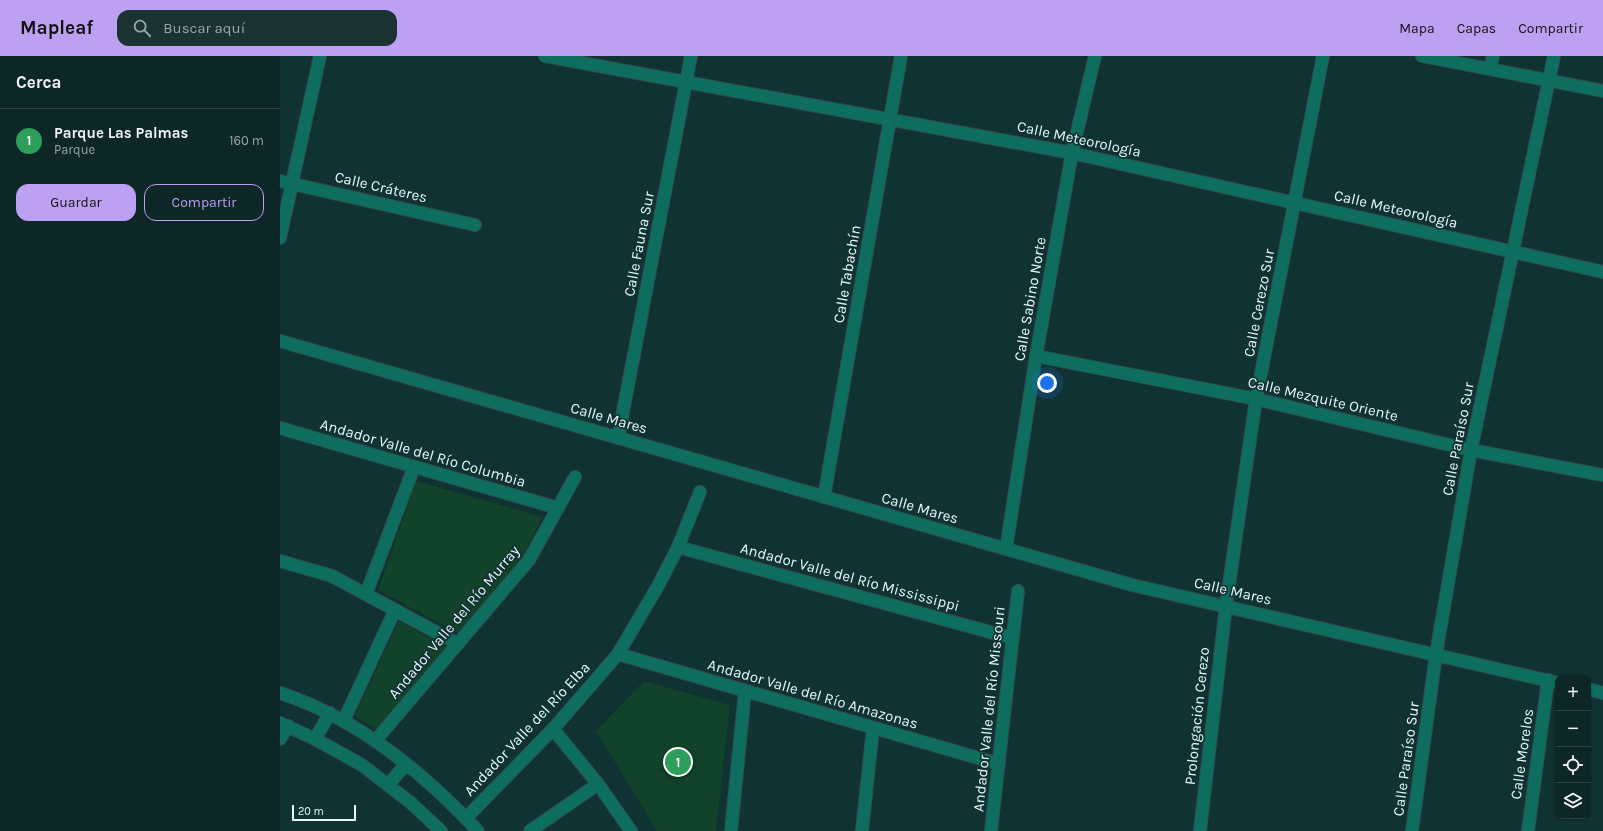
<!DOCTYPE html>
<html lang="es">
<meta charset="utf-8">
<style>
:root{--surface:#0d2626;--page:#1b3232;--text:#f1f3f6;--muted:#9aa5a7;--line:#2d4343;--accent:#bca0f2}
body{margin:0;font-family:Karla,sans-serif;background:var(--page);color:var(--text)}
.controls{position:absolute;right:12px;bottom:12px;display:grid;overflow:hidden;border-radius:8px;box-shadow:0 1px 3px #0004}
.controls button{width:36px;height:36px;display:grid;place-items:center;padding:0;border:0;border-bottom:1px solid var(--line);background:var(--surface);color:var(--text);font:20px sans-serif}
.scale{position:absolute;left:12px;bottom:10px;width:64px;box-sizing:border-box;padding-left:4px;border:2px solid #e6f8f8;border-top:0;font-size:11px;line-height:14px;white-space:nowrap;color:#e6f8f8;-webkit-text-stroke:3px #113233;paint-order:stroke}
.you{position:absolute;left:767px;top:327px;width:14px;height:14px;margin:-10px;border:3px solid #fff;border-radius:50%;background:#1a73e8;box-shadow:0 0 0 6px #1a73e833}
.badge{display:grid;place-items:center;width:26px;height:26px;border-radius:50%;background:var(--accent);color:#fff;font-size:13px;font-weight:700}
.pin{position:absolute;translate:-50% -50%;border:2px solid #fff;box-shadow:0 1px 4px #0006}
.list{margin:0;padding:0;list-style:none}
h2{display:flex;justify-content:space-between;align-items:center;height:52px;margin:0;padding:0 16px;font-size:17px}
h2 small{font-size:13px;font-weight:400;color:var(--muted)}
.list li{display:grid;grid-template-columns:26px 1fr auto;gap:12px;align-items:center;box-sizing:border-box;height:64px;padding:0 16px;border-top:1px solid var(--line)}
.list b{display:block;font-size:15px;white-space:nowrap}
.list p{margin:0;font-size:13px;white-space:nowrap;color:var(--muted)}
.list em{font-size:13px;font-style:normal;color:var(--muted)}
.actions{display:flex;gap:8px;padding:12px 16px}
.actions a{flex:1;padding:9px 0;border:1px solid var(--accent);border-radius:12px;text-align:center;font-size:14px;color:var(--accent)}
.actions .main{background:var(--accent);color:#111}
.icon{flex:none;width:22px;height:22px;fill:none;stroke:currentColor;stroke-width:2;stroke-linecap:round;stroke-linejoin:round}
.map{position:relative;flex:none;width:1323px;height:775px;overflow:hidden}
header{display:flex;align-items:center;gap:24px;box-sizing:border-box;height:56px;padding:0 20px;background:var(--accent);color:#111}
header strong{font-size:19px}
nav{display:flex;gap:22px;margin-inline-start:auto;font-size:14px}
.search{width:280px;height:36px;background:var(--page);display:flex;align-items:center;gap:10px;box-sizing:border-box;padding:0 14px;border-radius:12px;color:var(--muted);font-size:15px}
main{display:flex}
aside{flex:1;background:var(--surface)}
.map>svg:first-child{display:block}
.green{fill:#11422a}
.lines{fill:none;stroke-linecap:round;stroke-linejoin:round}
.minor-casing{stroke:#2f4e4f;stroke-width:14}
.minor{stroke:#0d6d5e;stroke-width:12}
.labels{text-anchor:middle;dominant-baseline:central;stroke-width:3.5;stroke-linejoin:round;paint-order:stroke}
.street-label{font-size:15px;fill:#e6f8f8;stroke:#113233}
</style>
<header>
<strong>Mapleaf</strong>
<div class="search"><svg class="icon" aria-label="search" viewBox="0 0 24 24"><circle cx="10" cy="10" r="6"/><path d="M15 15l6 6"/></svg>Buscar aquí</div>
<nav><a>Mapa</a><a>Capas</a><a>Compartir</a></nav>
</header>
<main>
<aside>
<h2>Cerca<small></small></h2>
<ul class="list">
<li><span class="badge" style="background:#2e9e5b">1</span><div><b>Parque Las Palmas</b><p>Parque</p></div><em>160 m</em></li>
</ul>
<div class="actions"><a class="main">Guardar</a><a>Compartir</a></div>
</aside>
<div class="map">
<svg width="1323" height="775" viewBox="0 0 1323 775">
<rect width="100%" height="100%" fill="#113233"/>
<!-- green -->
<g class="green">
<path d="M 136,425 L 262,461 L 243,500 L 178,577 L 98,534 Z"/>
<path d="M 119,565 L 166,591 L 96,674 L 75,660 Z"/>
<path d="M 364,625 L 450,649 L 436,775 L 377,775 L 316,675 Z"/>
</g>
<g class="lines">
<!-- minor casing -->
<g class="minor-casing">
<g id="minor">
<path d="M 265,0 L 792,97 L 1323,216"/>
<path d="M 1142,0 L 1323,35"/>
<path d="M 1210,13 L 1213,0"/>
<path d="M 0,125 L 195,169"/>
<path d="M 0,182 L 40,0"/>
<path d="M 0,285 L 852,529 L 1278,627"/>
<path d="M 756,300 L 976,343 L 1191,394 L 1323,419"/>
<path d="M 0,372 L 278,452"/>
<path d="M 338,382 L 411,0"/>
<path d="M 544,441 L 621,0"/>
<path d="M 398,491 L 732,582"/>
<path d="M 726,493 L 756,300 L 792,97 L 815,0"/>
<path d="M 0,505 L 52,520 L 178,588"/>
<path d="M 86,538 L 134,411"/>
<path d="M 338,598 L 719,708"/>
<path d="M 1308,633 L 1323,637"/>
<path d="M 0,637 C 77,662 143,716 198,775"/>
<path d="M 64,664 L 115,554"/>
<path d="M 0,667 L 35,683 L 82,709 L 131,747 L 161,775"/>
<path d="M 273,673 L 318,728 L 351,775"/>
<path d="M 0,683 L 8,670"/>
<path d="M 35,683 L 50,657"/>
<path d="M 95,685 L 249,504 L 295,421"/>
<path d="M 108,729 L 126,708"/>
<path d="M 186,762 L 273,673 L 338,598 L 378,530 L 398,491 L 420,436"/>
<path d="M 250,775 L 318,728"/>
<path d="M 451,775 L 465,635"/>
<path d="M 582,775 L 593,672"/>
<path d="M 711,775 L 738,535"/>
<path d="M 920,775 L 946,549 L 976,343 L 1043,0"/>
<path d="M 1132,775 L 1156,598 L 1191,394 L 1274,0"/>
<path d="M 1248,775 L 1268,624"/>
</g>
</g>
<!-- minor -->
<use href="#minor" class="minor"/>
</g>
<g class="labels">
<!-- street labels -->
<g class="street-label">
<text transform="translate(799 83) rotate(12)">Calle Meteorología</text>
<text transform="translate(101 131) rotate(13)">Calle Cráteres</text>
<text transform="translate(1116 153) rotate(13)">Calle Meteorología</text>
<text transform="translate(359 188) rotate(-79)">Calle Fauna Sur</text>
<text transform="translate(567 218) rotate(-80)">Calle Tabachín</text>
<text transform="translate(750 243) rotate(-80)">Calle Sabino Norte</text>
<text transform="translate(979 247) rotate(-79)">Calle Cerezo Sur</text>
<text transform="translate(1043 343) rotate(13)">Calle Mezquite Oriente</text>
<text transform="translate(329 362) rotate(16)">Calle Mares</text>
<text transform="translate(1178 383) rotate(-79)">Calle Paraíso Sur</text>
<text transform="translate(143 397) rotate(16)">Andador Valle del Río Columbia</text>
<text transform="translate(640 452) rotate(16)">Calle Mares</text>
<text transform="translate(570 521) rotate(15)">Andador Valle del Río Mississippi</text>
<text transform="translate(953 535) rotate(13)">Calle Mares</text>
<text transform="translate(174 566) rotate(-50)">Andador Valle del Río Murray</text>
<text transform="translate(533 638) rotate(16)">Andador Valle del Río Amazonas</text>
<text transform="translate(709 653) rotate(-84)">Andador Valle del Río Missouri</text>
<text transform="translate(917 660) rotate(-84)">Prolongación Cerezo</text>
<text transform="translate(247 673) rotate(-47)">Andador Valle del Río Elba</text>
<text transform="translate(1242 698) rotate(-82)">Calle Morelos</text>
<text transform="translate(1126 703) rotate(-82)">Calle Paraíso Sur</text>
</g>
</g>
</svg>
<div class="controls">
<button>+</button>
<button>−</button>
<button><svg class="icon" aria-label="locate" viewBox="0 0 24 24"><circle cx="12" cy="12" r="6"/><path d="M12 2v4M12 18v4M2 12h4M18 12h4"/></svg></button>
<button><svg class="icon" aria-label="layers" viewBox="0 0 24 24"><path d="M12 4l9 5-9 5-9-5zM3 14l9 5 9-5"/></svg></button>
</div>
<div class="scale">20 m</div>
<div class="you"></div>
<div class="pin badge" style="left:398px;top:706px;background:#2e9e5b">1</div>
</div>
</main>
